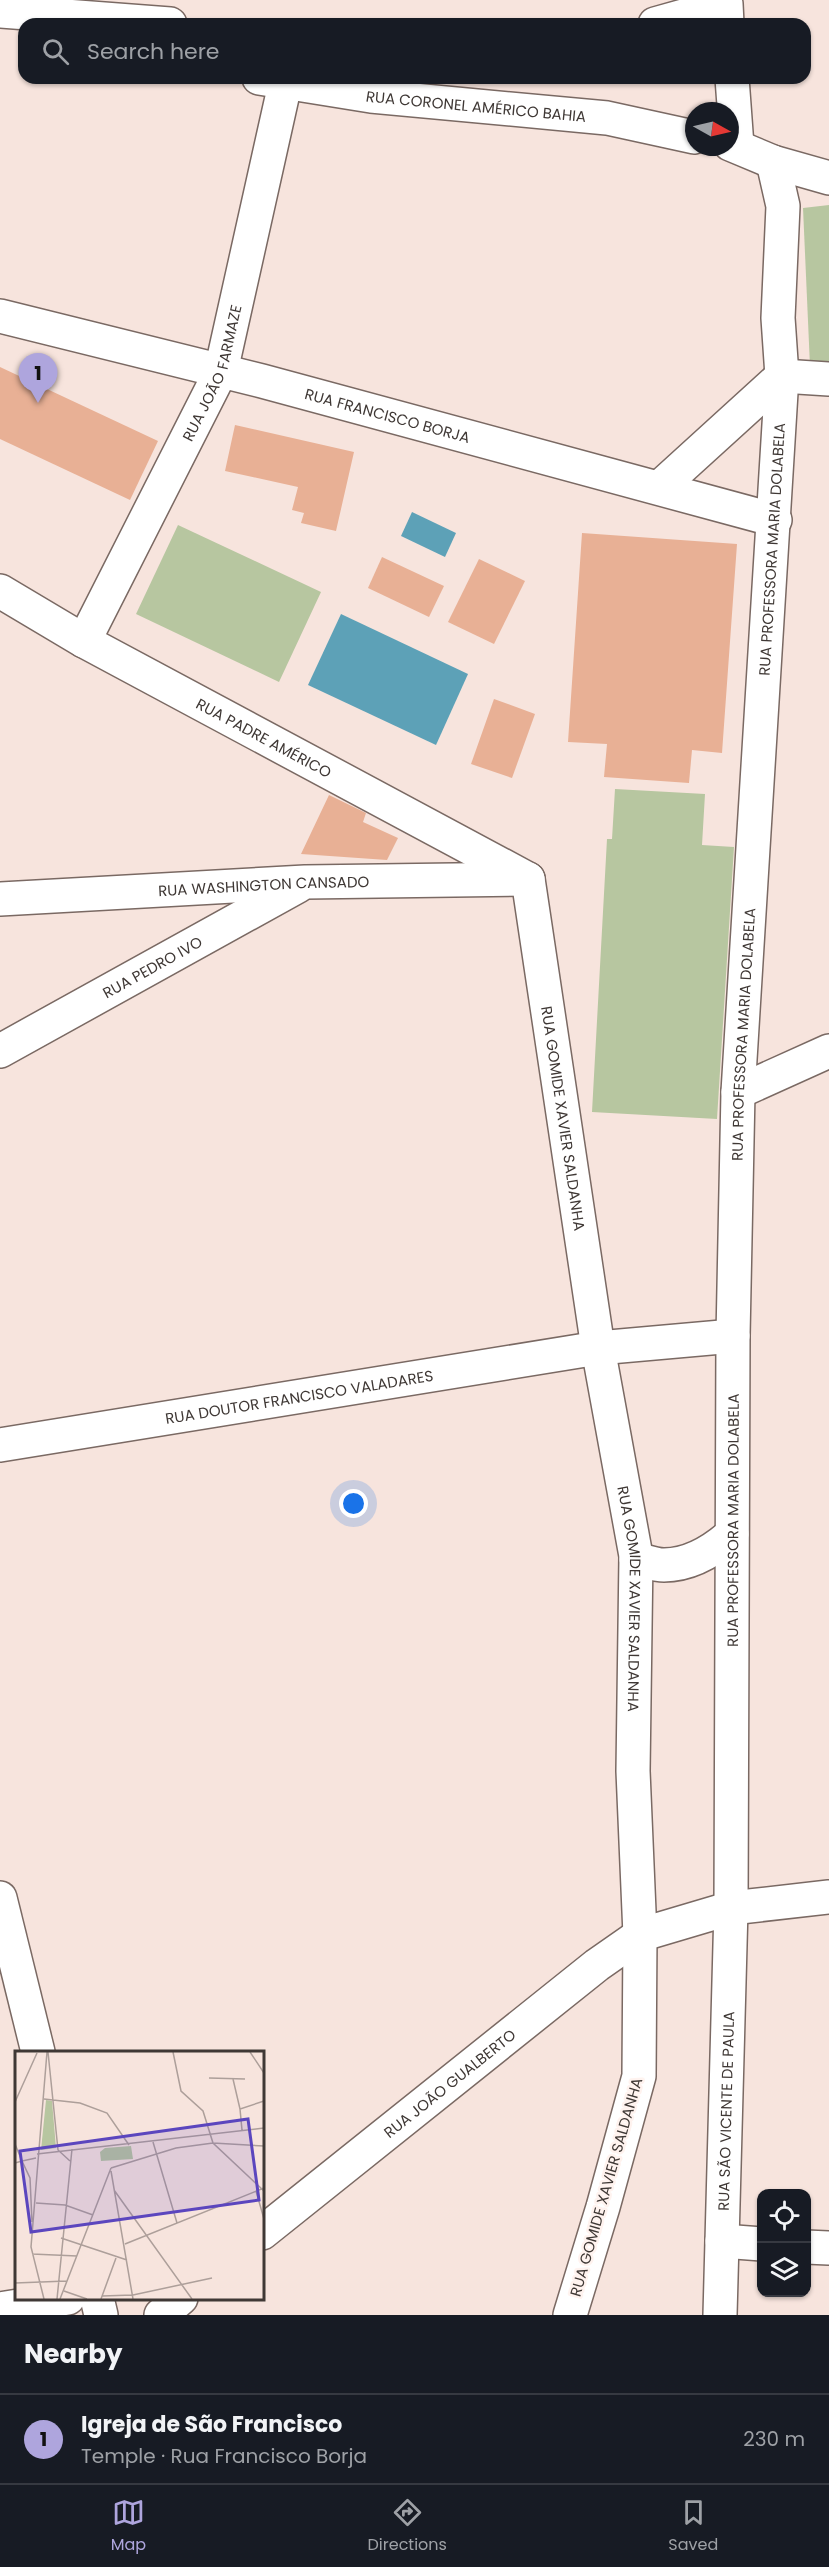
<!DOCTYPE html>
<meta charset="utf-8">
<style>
:root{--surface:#171b24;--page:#20242c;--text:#f1f3f6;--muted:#9ea1a6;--line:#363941;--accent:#aea5dd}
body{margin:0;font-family:Poppins,sans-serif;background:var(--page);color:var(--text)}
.controls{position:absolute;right:18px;bottom:18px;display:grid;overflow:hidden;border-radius:12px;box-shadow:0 2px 4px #0004}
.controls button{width:54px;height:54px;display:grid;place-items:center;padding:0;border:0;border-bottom:2px solid var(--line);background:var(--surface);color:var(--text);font:30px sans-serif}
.compass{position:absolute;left:685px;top:102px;width:54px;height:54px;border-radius:50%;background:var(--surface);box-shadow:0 2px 4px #0004;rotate:98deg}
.you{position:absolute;left:354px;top:1504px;width:21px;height:21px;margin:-15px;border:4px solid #fff;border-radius:50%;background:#1a73e8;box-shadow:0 0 0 9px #1a73e833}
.badge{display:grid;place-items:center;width:39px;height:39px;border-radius:50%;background:var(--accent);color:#111;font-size:20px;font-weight:700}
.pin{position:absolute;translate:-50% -50px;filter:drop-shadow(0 2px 3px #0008)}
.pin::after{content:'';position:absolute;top:32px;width:21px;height:18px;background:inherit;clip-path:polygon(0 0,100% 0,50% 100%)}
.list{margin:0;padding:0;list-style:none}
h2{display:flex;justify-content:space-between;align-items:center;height:78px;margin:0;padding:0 24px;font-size:26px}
h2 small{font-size:20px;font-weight:400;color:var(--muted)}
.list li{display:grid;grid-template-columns:39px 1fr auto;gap:18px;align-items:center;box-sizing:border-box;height:90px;padding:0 24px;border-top:2px solid var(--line)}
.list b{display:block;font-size:22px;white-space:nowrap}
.list p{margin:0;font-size:20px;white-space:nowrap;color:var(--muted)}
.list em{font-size:20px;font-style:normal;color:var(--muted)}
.icon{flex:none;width:33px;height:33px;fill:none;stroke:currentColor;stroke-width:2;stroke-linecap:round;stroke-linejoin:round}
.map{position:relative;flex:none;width:829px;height:2315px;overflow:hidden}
.search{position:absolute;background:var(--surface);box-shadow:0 2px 4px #0004;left:18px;right:18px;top:18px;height:66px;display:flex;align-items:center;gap:15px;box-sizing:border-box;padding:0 21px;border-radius:18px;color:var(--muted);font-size:22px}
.sheet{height:168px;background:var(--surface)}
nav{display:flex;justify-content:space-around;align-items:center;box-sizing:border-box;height:84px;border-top:2px solid var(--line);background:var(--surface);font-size:16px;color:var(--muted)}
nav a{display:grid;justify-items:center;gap:3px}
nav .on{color:var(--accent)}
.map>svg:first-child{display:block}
.green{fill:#b7c6a0}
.water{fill:#5da1b7}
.building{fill:#e8b095}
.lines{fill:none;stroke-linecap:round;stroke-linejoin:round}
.street-casing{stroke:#7a6963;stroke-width:36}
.street{stroke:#fff;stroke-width:33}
.labels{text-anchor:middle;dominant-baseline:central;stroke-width:5;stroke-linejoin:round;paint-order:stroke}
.street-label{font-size:15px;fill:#3f3835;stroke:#fff3ef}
.inset-road{fill:none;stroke:#ad9f9a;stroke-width:1.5}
.view{fill:#5b46be;fill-opacity:0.15;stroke:#5b46be;stroke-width:3}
.inset-edge{fill:none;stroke:#3f3835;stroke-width:3}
</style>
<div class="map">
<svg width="829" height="2315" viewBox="0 0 829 2315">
<rect width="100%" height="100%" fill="#f7e4dd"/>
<!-- green -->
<g class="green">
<path d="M 829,205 L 829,367 L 810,366 L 803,208 Z"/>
<path d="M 178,525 L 321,592 L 279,682 L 136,614 Z"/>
<path d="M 615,789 L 705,794 L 702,845 L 734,847 L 717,1119 L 592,1112 L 607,839 L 612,839 Z"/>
</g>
<!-- water -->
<g class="water">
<path d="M 412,512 L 456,533 L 445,557 L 401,536 Z"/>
<path d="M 341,614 L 468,674 L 436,745 L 308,685 Z"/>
</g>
<!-- building -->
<g class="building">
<path d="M 0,367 L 158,441 L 130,500 L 0,439 Z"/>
<path d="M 235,425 L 354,452 L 336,531 L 301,523 L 304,513 L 292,510 L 298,487 L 225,471 Z"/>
<path d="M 582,533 L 737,544 L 722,753 L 692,750 L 689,783 L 604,777 L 607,744 L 568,742 Z"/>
<path d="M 382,557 L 444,586 L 429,617 L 368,588 Z"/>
<path d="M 479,559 L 525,581 L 494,644 L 448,622 Z"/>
<path d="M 494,699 L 535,714 L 512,778 L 471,764 Z"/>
<path d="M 329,795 L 366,813 L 363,822 L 398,838 L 387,860 L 301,854 Z"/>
</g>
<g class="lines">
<!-- street casing -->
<g class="street-casing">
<g id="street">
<path d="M 0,11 L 170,24"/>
<path d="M 655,24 L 726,4 L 727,24"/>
<path id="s1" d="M 259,78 L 371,96 L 607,118 L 694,137"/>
<path d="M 732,78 L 737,146"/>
<path d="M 730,144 L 773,162 L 829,178"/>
<path id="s2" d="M 0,316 L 262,381 L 775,520"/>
<path d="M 660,487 L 782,376 L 829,379"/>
<path id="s3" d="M 0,591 L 84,641 L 528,879"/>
<path id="s4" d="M 84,641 L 221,371 L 285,84"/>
<path id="s5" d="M 528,879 L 598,1348 L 636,1556 L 633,1771 L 640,1935 L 639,2076 L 603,2207 L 570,2315"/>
<path id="s6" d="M 0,899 L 305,882 L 526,879"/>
<path id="s7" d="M 0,1051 L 298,886"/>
<path d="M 738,1092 L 829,1051"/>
<path id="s8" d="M 0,1445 L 598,1348 L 733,1336"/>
<path d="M 636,1559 C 645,1561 655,1565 664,1565 C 690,1565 714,1550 732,1534"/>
<path d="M 0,1898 L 38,2052"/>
<path id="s9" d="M 262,2233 L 597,1965 L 640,1935 L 731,1908 L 829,1897"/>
<path d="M 722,2241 L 762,2244"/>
<path d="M 806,2247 L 829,2248"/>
<path d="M 97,2298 L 101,2315"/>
<path d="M 0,2309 L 68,2298"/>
<path d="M 161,2315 L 181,2298"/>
<path id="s10" d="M 720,2315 L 731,1908 L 733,1336 L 738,1092 L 782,376 L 778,318 L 783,206 L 773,162"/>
</g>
</g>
<!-- street -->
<use href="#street" class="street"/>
</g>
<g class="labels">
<!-- street labels -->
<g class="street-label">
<text stroke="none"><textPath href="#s1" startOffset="219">RUA CORONEL AMÉRICO BAHIA</textPath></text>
<text stroke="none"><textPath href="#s4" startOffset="298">RUA JOÃO FARMAZE</textPath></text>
<text stroke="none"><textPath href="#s2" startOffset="400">RUA FRANCISCO BORJA</textPath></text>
<text stroke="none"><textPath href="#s10" startOffset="1767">RUA PROFESSORA MARIA DOLABELA</textPath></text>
<text stroke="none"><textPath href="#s3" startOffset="302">RUA PADRE AMÉRICO</textPath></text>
<text stroke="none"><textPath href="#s6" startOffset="264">RUA WASHINGTON CANSADO</textPath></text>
<text stroke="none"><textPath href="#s7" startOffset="174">RUA PEDRO IVO</textPath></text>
<text stroke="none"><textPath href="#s10" startOffset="1281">RUA PROFESSORA MARIA DOLABELA</textPath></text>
<text stroke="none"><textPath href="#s5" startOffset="242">RUA GOMIDE XAVIER SALDANHA</textPath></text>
<text stroke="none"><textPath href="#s8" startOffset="303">RUA DOUTOR FRANCISCO VALADARES</textPath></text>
<text stroke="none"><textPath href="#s10" startOffset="795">RUA PROFESSORA MARIA DOLABELA</textPath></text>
<text stroke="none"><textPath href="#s5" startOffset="728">RUA GOMIDE XAVIER SALDANHA</textPath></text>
<text stroke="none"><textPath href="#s9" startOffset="240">RUA JOÃO GUALBERTO</textPath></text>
<text stroke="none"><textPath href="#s10" startOffset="204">RUA SÃO VICENTE DE PAULA</textPath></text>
<text transform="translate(606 2187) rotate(-74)">RUA GOMIDE XAVIER SALDANHA</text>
</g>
</g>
<!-- overview -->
<g transform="translate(15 2051)">
<rect width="249" height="249" fill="#f7e4dd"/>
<path d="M 31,49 L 37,50 L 41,97 L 26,99 ZM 116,95 L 118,108 L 86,110 L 85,101 L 90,97 Z" fill="#b7c6a0"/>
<path class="inset-road" d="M 33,1 L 43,99 L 55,110M 158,1 L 166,40 L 188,60 L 198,92 L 249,140M 235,1 L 249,22M 194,27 L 230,28M 218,28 L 225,58M 29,48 L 65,52 L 92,62 L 114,94M 0,51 L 22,2M 227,79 L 225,58 L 249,50M 138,91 L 162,172M 0,93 L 7,110 L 0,112M 22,103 L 249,77M 96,117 L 161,97 L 198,92 L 249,95M 96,120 L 118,248M 99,139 L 177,248M 241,140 L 249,168M 21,152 L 50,154 L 78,164M 17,171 L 15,127 L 7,110 L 21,107M 46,187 L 112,209M 110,193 L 249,137M 17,203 L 62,205M 0,232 L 52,230M 49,240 L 72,248M 87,245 L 118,244 L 197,227M 29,248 L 16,196 L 32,1M 42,248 L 57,98M 45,248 L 96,117M 86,248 L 101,207"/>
<path class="view" d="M 233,68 L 244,149 L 16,181 L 5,100 Z"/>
<rect width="249" height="249" class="inset-edge"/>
</g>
</svg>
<div class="controls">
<button><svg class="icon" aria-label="locate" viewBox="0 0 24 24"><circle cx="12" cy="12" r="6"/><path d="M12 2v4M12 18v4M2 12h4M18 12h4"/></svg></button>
<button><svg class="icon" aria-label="layers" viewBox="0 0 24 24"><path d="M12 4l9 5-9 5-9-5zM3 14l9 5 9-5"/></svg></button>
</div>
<svg class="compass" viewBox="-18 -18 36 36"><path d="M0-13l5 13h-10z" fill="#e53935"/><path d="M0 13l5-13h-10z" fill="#9ea1a6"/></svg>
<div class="you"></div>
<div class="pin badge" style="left:38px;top:403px">1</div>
<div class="search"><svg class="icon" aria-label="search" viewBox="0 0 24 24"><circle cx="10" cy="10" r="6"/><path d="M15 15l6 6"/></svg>Search here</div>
</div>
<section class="sheet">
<h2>Nearby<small></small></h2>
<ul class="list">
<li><span class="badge">1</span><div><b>Igreja de São Francisco</b><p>Temple · Rua Francisco Borja</p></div><em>230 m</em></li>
</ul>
</section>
<nav>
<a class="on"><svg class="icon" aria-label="map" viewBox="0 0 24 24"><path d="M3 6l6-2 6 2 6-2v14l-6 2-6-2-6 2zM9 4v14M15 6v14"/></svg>Map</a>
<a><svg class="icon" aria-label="directions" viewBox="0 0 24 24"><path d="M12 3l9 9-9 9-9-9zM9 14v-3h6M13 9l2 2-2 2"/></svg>Directions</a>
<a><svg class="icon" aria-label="saved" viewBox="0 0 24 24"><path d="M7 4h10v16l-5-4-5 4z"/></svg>Saved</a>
</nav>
